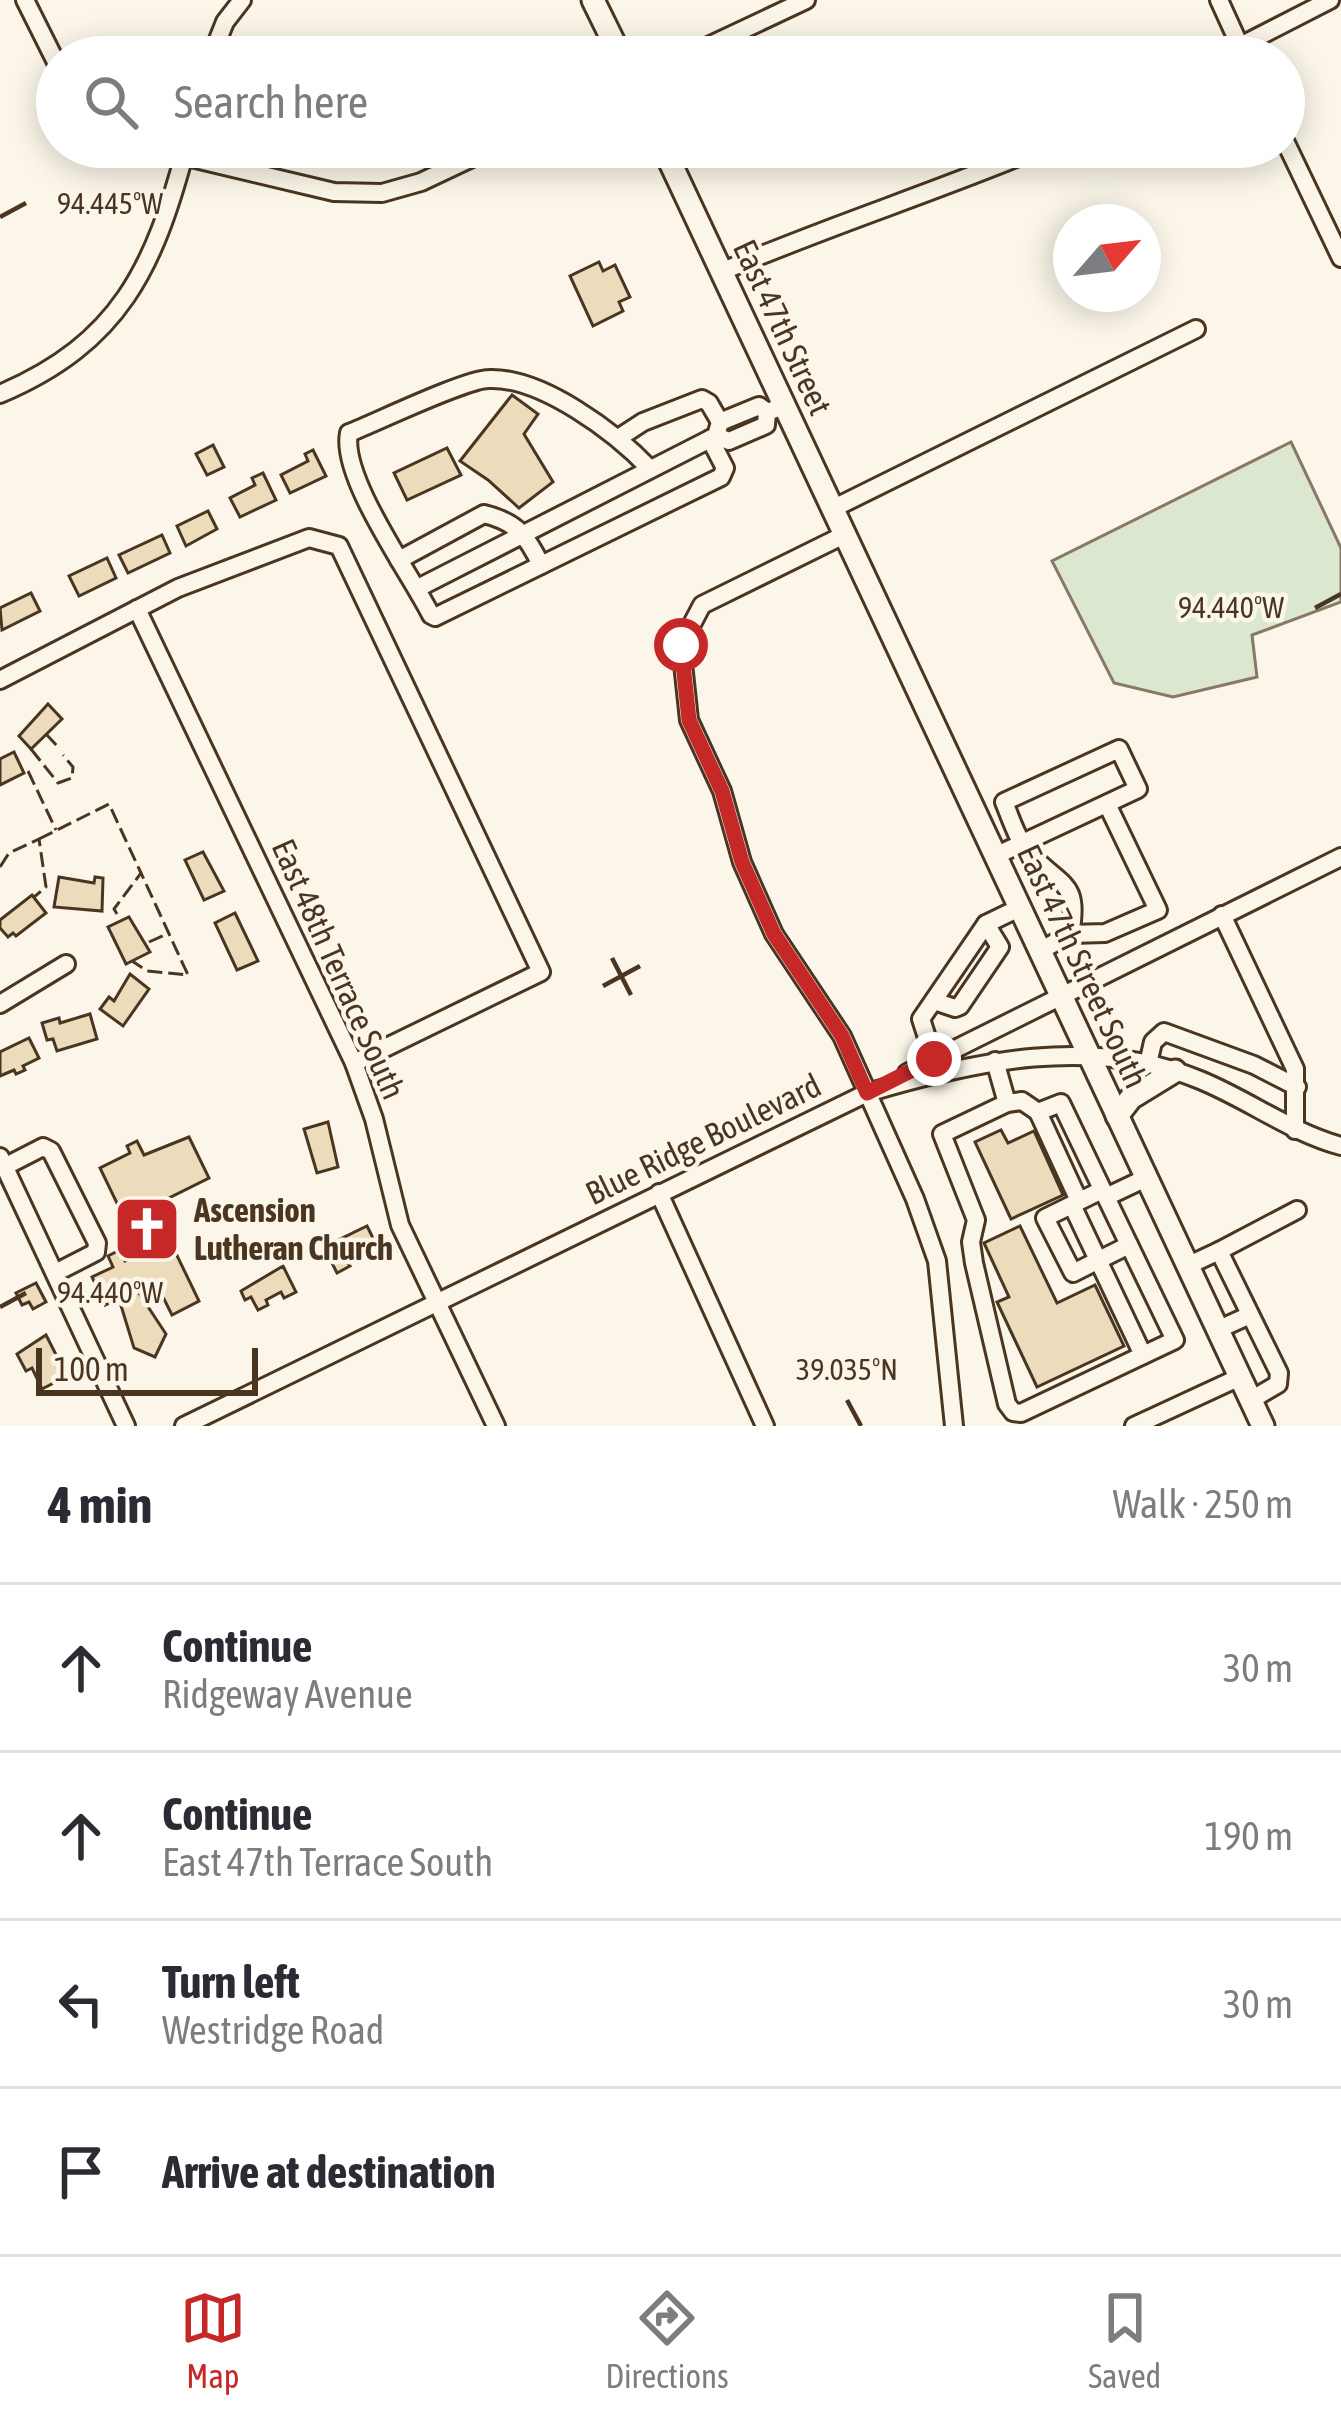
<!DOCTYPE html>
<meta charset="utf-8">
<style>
:root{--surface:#fff;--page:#f2f2f3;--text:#2b2b33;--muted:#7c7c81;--line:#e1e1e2;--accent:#c62828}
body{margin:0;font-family:"Asap Condensed",sans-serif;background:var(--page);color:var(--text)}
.compass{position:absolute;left:1053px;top:204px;width:108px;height:108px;border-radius:50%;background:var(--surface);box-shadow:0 6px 30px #0003;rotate:62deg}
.scale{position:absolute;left:36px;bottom:30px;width:222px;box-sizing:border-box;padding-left:12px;border:6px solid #4a3520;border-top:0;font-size:33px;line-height:42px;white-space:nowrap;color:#4a3520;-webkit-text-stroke:9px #fbf6e9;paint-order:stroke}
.stop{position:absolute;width:36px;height:36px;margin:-27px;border:9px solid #c62828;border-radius:50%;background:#fff}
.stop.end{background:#c62828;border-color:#fff;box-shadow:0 3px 12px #0008}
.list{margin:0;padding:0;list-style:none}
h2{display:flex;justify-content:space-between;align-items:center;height:156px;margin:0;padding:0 48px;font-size:51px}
h2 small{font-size:39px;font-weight:400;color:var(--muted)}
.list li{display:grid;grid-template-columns:78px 1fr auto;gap:36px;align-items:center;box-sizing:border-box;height:168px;padding:0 48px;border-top:3px solid var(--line)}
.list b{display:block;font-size:45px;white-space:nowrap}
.list p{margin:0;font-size:39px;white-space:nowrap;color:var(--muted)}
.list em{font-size:39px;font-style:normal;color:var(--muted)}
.icon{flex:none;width:66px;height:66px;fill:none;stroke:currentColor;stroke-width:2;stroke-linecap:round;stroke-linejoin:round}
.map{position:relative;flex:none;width:1341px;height:1426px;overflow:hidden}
.search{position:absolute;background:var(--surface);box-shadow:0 6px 30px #0003;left:36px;right:36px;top:36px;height:132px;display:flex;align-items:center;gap:30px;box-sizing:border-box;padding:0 42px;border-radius:66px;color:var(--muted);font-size:45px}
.sheet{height:828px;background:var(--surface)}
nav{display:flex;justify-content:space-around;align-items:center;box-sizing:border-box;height:168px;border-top:3px solid var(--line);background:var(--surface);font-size:33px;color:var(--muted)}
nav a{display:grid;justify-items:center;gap:6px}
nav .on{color:var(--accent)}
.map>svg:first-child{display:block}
.green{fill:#dce7d0;stroke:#887966;stroke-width:3}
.building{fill:#ecdcbc;stroke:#4a3520;stroke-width:3}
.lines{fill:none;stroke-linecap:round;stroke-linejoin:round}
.minor-casing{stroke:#4a3520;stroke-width:22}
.major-casing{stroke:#4a3520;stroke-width:27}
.minor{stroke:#fbf6e9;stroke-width:16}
.major{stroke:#fbf6e9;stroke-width:21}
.fence{stroke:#4a3520;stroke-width:3;stroke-dasharray:15 6;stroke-linecap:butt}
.route{stroke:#c62828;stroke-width:15}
.ticks{fill:none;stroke:#4a3520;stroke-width:4.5}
.labels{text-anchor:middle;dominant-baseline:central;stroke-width:9;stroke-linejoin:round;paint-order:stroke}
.street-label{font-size:33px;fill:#4a3520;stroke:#fbf6e9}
.poi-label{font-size:33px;font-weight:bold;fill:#4a3520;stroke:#fbf6e9;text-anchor:start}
.ticks-label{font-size:30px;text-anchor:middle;fill:#4a3520;stroke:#fbf6e9;stroke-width:9;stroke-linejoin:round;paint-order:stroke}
</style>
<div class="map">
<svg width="1341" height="1426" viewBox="0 0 1341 1426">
<rect width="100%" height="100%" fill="#fbf6e9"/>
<!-- green -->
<path class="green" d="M 1291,442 L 1341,548 L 1341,602 L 1252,635 L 1257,677 L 1173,697 L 1114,683 L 1052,561 Z"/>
<!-- building -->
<g class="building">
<path d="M 599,262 L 603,271 L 615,265 L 630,297 L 619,302 L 623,311 L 593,326 L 570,276 Z"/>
<path d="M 512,395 L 538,414 L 524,434 L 553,482 L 519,508 L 488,480 L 460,461 Z"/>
<path d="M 213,445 L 224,467 L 207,475 L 196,454 Z"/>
<path d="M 447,448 L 461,475 L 407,500 L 394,473 Z"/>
<path d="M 313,450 L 326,476 L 290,493 L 281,475 L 308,461 L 305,454 Z"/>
<path d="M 263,473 L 276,500 L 240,517 L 230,498 L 255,485 L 252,478 Z"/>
<path d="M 208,511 L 217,529 L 186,546 L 177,526 Z"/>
<path d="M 162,535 L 170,553 L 128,573 L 119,555 Z"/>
<path d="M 107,558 L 116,578 L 79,596 L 69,576 Z"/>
<path d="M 31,593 L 40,611 L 2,630 L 0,608 Z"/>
<path d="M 48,704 L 62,719 L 31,749 L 19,736 Z"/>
<path d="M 14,752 L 24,773 L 0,785 L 0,759 Z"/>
<path d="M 203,852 L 224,891 L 204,900 L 185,860 Z"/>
<path d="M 59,877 L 94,883 L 95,877 L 103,878 L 102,911 L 54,907 Z"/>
<path d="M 32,895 L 46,913 L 16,936 L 13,933 L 8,937 L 0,928 L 0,920 Z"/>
<path d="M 235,913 L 258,961 L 237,970 L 215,923 Z"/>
<path d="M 129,917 L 150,952 L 126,964 L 108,927 Z"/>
<path d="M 130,974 L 149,989 L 123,1026 L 100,1009 L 109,997 L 114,1001 Z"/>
<path d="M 90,1014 L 97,1039 L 57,1051 L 53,1039 L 47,1040 L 42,1023 L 59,1018 L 60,1023 Z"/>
<path d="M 29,1038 L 39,1058 L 23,1066 L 25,1070 L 16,1074 L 14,1070 L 0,1076 L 0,1052 Z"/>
<path d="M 328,1122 L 338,1167 L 317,1173 L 304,1129 Z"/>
<path d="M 1001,1130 L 1008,1143 L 1034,1131 L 1063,1195 L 1011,1219 L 975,1142 Z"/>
<path d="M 189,1137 L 209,1178 L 153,1206 L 199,1301 L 172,1315 L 155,1281 L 137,1290 L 166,1334 L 155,1357 L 134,1348 L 119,1299 L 105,1305 L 92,1277 L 113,1267 L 108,1256 L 120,1250 L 125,1261 L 141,1253 L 100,1168 L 130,1153 L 127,1146 L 137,1141 L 144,1155 Z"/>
<path d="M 367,1226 L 376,1244 L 347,1261 L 350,1266 L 337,1273 L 324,1247 Z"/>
<path d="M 1020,1226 L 1057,1303 L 1095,1285 L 1124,1346 L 1037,1387 L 997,1302 L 1009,1297 L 984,1243 Z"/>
<path d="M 283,1266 L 296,1292 L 284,1298 L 281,1292 L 266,1300 L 268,1305 L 258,1310 L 251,1297 L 245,1300 L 241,1291 Z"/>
<path d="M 36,1283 L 46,1302 L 33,1309 L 29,1302 L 22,1305 L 16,1293 Z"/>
<path d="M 46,1335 L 67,1376 L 42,1389 L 32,1368 L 26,1371 L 17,1354 Z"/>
</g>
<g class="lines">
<!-- minor casing -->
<g class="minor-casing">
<g id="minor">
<path d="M 25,0 L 57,64"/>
<path d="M 1219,0 L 1245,57"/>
<path d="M 1240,46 L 1330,0"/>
<path d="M 211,57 L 225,22 L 242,0"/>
<path d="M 685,57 L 806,0"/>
<path d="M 1284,139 L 1341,258"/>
<path d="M 145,147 L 334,192 L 382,193 L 421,182 L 495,147"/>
<path d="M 721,272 C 825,227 933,193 1038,149"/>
<path d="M 0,394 C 120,343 154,268 186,148"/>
<path d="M 716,436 L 729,441 L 766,425 L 767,412"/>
<path d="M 620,437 L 643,422 L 702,399 L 709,403 L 720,422"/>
<path d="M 650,469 C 616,433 542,377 489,379 C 466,379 377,422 349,433 C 340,477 410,573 431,615 L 435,617 L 721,477 L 725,468 L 710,439"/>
<path d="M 832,509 L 1196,329"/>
<path d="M 844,535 L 702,605 L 681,645 L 689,720 L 722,791 L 742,862 L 774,934 L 842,1036 L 915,1199 L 937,1261 L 954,1426"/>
<path d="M 399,560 L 484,514 C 517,522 527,536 541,565"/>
<path d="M 418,588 L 710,439 L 716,436 L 720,422 L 759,406 L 767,412 L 784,406"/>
<path d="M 137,609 L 354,1063 L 374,1119 L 400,1225 L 496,1426"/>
<path d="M 0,680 L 178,588 L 309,538 L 339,546 L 541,972 L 354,1063"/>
<path d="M 995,856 L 1138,789 L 1119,749 L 1004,802 C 1011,819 1018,842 1031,855 C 1062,887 1080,882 1070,934 L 1040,951"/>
<path d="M 1222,915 L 1295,1069 L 1295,1130"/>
<path d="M 1070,934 L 1105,933 L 1158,910 L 1107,804"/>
<path d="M 934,1001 L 955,1008 L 960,1006 L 1000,947 L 986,924"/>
<path d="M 0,1004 L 66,964"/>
<path d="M 934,1059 L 921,1019 L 986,924 L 1019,908"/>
<path d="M 995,1061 L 1007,1103 L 942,1134 L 976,1220 L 971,1242 L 974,1263 L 1007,1404 L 1013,1412 L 1021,1413 L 1175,1340 L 1106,1197 L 1146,1178"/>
<path d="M 1148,1064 L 1153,1042 L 1164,1032 L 1254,1065 L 1297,1087"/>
<path d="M 907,1073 L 1341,857"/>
<path d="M 1007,1103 L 1022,1101 L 1038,1112 L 1061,1103 L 1105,1195"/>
<path d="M 1038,1112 L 1079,1201"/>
<path d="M 0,1157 L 126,1426"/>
<path d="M 4,1167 L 43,1147 L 51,1151 L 97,1243 L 96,1252 L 55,1273"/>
<path d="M 1102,1190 L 1045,1218 L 1073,1273 L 1129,1245"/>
<path d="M 659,1193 L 765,1426"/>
<path d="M 1072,1205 L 1143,1355"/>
<path d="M 1219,1251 L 1297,1210"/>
<path d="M 1187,1266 L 1219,1251 L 1279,1373 L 1278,1384 L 1251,1400"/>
<path d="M 1217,1330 L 1250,1315"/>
<path d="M 184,1426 L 867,1093 C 974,1061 1093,1035 1200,1080 C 1249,1100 1290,1132 1341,1146"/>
<path d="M 1134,1426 L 1240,1377"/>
</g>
</g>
<!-- major casing -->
<g class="major-casing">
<g id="major">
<path d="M 593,0 L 621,57"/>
<path d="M 663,147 L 1263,1426"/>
<path d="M 1117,1116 L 1131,1098 L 1175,1071"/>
</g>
</g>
<!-- minor -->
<use href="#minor" class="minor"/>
<!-- major -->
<use href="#major" class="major"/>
<!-- fence -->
<g class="fence">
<path d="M 46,734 L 60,749"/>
<path d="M 31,749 L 58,783 L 72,778 L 73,767 L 63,755"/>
<path d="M 28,771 L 56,830"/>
<path d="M 39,839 L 109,804 L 141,873"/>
<path d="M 0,867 L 9,853 L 39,839 L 46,887 L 34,897"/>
<path d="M 117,914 L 114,909 L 141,873 L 188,975 L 147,971 L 132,961"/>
<path d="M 149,942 L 169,933"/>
</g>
</g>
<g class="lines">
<!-- route -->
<path class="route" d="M 681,645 L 689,720 L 722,791 L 742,862 L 774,934 L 842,1036 L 867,1093 L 934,1059"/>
</g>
<!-- ticks -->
<path class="ticks" d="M 0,217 L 26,203M 1315,608 L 1341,594M 612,958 L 631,995M 603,986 L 640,966M 0,1307 L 26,1293M 847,1400 L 861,1426"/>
<!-- icons -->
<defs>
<g id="church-square" transform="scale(3.45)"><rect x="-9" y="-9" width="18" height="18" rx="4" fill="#c62828" stroke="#fbf6e9"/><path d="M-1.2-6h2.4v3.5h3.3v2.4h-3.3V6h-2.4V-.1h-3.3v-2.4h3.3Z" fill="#fff"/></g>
</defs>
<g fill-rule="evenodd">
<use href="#church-square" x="147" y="1229"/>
</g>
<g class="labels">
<!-- street labels -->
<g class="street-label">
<text transform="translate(783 327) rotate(65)">East 47th Street</text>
<text transform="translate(1083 966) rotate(65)">East 47th Street South</text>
<text transform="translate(339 969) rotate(66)">East 48th Terrace South</text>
<text transform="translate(703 1139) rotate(-26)">Blue Ridge Boulevard</text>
</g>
<!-- poi labels -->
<g class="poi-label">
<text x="194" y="1210">Ascension<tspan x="194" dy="38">Lutheran Church</tspan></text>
</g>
</g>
<g class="ticks-label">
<text x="110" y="214">94.445°W</text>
<text x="1231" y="618">94.440°W</text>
<text x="110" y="1303">94.440°W</text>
<text x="847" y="1380">39.035°N</text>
</g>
</svg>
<svg class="compass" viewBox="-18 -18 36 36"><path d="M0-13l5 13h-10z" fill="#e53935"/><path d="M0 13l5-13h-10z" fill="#7c7c81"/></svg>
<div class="scale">100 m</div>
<div class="stop" style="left:681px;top:645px"></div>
<div class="stop end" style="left:934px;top:1059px"></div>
<div class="search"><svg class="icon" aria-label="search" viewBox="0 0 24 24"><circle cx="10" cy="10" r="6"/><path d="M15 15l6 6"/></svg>Search here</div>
</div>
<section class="sheet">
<h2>4 min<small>Walk · 250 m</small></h2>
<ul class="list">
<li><svg class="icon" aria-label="ahead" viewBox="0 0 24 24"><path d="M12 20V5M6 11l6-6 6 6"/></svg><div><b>Continue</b><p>Ridgeway Avenue</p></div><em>30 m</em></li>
<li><svg class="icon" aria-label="ahead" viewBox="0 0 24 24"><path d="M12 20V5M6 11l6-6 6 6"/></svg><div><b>Continue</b><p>East 47th Terrace South</p></div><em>190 m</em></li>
<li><svg class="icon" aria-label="left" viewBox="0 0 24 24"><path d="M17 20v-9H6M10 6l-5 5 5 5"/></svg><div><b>Turn left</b><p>Westridge Road</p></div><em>30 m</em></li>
<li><svg class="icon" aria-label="arrive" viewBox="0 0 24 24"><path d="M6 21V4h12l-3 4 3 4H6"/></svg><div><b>Arrive at destination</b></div></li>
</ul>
</section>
<nav>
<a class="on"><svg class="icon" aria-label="map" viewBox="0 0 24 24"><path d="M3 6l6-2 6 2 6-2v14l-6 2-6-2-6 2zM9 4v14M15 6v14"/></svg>Map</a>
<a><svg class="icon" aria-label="directions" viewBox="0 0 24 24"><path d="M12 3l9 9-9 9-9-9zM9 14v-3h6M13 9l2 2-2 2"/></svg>Directions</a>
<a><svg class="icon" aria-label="saved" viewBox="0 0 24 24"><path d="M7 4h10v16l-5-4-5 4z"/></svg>Saved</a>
</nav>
